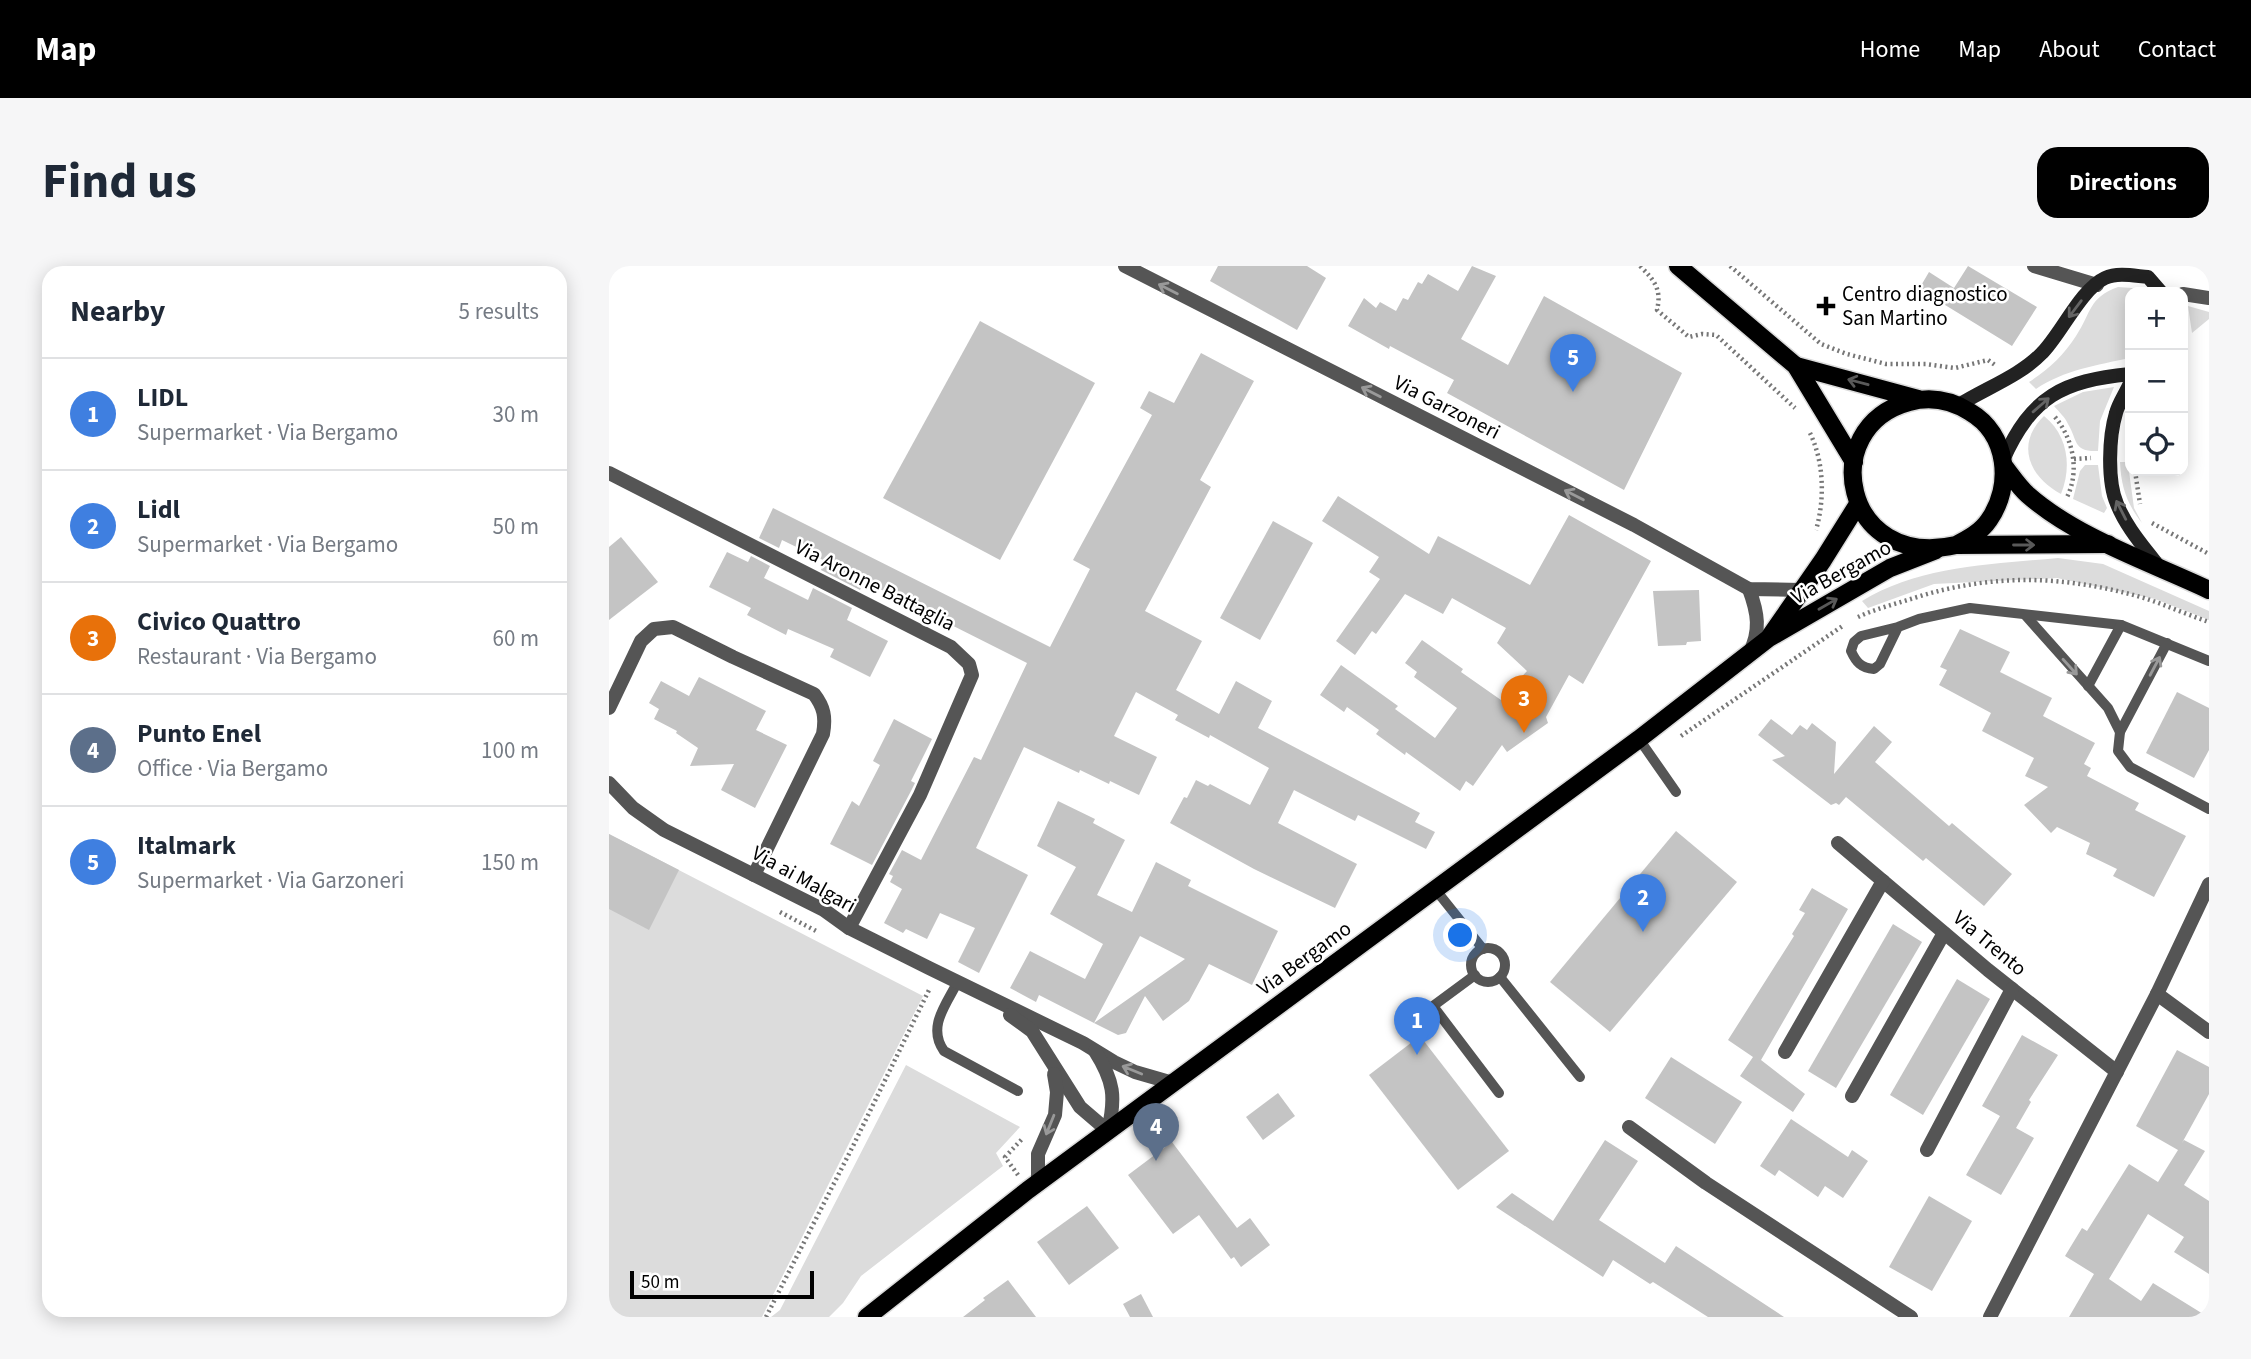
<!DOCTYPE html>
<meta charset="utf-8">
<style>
:root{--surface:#fff;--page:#f6f6f7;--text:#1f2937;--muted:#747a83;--line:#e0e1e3;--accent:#000}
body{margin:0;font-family:"Source Sans 3",sans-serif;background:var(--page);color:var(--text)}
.controls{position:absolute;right:21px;top:21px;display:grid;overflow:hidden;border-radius:14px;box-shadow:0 4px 18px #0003}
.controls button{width:63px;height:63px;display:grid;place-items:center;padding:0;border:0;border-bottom:2px solid var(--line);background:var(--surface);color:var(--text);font:35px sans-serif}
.scale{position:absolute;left:21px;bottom:18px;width:184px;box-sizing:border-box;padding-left:7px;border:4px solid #000;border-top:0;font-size:19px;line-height:24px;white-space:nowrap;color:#000;-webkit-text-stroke:5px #fff;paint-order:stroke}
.you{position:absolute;left:852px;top:670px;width:24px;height:24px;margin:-18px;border:5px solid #fff;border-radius:50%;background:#1a73e8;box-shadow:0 0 0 10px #1a73e833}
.badge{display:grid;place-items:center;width:46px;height:46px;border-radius:50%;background:var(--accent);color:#fff;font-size:23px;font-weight:700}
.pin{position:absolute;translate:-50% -58px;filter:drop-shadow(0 2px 4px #0008)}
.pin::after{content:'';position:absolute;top:37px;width:24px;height:21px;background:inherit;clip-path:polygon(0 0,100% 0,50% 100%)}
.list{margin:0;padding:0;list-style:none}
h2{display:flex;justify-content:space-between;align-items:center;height:91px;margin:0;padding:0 28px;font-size:30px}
h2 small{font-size:23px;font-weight:400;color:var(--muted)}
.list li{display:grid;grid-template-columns:46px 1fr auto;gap:21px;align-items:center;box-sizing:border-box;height:112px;padding:0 28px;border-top:2px solid var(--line)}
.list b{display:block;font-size:26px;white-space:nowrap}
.list p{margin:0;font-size:23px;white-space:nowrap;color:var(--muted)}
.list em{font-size:23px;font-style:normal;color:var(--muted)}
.icon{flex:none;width:38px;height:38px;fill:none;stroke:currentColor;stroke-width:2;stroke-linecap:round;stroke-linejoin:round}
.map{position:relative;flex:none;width:1600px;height:1051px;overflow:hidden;border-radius:21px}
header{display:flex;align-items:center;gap:42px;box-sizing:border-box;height:98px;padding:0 35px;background:var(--accent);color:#fff}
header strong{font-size:33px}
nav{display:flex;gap:38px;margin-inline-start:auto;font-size:24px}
.intro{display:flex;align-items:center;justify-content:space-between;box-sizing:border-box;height:168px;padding:0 42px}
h1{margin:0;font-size:49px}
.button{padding:18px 32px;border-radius:21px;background:var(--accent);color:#fff;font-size:24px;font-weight:700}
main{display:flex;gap:42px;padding:0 42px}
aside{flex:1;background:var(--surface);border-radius:21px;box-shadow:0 4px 18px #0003}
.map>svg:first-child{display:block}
.green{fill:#dcdcdc}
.building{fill:#c4c4c4}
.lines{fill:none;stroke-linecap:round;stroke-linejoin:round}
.primary-casing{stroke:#dbdbdb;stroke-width:21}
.path{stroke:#777;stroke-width:4.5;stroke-dasharray:2 3.5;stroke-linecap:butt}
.lane{stroke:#555;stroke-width:10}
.street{stroke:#555;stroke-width:14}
.secondary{stroke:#222;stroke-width:14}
.primary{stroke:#000;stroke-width:18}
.oneway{stroke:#999}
.oneway2{stroke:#646464}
.oneway3{stroke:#595959}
.poi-dot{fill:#000;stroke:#fff;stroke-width:2.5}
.labels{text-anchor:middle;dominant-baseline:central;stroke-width:5;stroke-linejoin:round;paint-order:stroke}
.poi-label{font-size:21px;fill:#000;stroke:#fff;text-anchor:start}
.street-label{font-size:21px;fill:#000;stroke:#fff}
</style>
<header>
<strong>Map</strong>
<nav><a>Home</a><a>Map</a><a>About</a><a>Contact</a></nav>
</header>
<div class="intro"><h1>Find us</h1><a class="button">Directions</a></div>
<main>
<aside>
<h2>Nearby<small>5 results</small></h2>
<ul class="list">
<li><span class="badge" style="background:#3f7fe0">1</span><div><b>LIDL</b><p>Supermarket · Via Bergamo</p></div><em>30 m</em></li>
<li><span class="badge" style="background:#3f7fe0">2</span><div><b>Lidl</b><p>Supermarket · Via Bergamo</p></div><em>50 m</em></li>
<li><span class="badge" style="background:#e8710a">3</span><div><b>Civico Quattro</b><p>Restaurant · Via Bergamo</p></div><em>60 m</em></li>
<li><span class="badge" style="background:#5c6f8a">4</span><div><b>Punto Enel</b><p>Office · Via Bergamo</p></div><em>100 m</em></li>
<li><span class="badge" style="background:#3f7fe0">5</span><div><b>Italmark</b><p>Supermarket · Via Garzoneri</p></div><em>150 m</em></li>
</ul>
</aside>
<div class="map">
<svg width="1600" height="1051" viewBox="0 0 1600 1051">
<rect width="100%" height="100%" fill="#fff"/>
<!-- green -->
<g class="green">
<path d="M 1509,21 L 1523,22 L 1533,26 L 1521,26 L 1521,92 C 1488,99 1455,104 1427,123 L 1420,116 C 1439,104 1455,89 1467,70 C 1483,46 1479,32 1509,21 Z"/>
<path d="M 1579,40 L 1600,46 L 1600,53 L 1583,67 Z"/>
<path d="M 1505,121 L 1491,155 L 1489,185 C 1464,186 1469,175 1459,158 C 1456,151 1450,146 1445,140 L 1474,126 Z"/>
<path d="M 1435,150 C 1459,169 1463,201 1452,228 C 1420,211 1406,178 1435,150 Z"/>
<path d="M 1517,196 L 1519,198 L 1525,242 L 1533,257 C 1518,238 1512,221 1511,196 Z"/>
<path d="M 1476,199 L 1489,199 L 1493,230 L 1498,242 L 1495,247 L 1464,233 L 1471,205 Z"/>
<path d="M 1449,292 L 1494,298 L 1600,345 L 1600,354 L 1546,333 L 1448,312 L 1325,318 L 1259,342 L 1253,335 C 1310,300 1384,298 1449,292 Z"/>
<path d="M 0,568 L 314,730 L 153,1051 L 0,1051 Z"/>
<path d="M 297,799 L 411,861 L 387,887 L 394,900 L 252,1010 L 234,1037 L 220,1051 L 162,1051 L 171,1044 Z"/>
</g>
<!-- building -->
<g class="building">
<path d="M 609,0 L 698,0 L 717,12 L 688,64 L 601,15 Z"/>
<path d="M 863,0 L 887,10 L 852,73 L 899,99 L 935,30 L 1073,107 L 1015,224 L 838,127 L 845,114 L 781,80 L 780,83 L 739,60 L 755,32 L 767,42 L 771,36 L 787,45 L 794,32 L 799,34 L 809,16 L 813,18 L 819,8 L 849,25 Z"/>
<path d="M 1359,0 L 1428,41 L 1403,80 L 1310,23 L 1320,6 L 1345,22 Z"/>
<path d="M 371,55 L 486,117 L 391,294 L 274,232 Z"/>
<path d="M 592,87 L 645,115 L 591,214 L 602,221 L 536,345 L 593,375 L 567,424 L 610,448 L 627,415 L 663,435 L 649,462 L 811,547 L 806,556 L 826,566 L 817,583 L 749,549 L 746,555 L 685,524 L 669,557 L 748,598 L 726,642 L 645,603 L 561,557 L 575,531 L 578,532 L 587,514 L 599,520 L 601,518 L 641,539 L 660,502 L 601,469 L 600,472 L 566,454 L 569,449 L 527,426 L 505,470 L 548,491 L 530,529 L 501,515 L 500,518 L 471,504 L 470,507 L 415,481 L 367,582 L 419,609 L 370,707 L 349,696 L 366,662 L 331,647 L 318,673 L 297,663 L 294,667 L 275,657 L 293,623 L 281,616 L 284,610 L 280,608 L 293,584 L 312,594 L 365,491 L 372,494 L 418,397 L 255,315 L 251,324 L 212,304 L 216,295 L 173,274 L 170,282 L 150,272 L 164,242 L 441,381 L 481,303 L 464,294 L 543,149 L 531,142 L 540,125 L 565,137 Z"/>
<path d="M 729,230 L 820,288 L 829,270 L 921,319 L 960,249 L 1042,295 L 974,418 L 960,409 L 937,451 L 939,457 L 898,486 L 893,479 L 864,520 L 857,515 L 851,525 L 797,486 L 796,489 L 767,468 L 770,464 L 738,441 L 735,446 L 711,429 L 732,399 L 789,440 L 786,443 L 826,472 L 848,442 L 805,411 L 808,406 L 796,397 L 813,374 L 854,403 L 852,406 L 892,434 L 918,405 L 888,377 L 897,362 L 843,332 L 834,348 L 796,328 L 767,368 L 763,365 L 746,389 L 727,375 L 771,313 L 760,306 L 770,291 L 713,255 Z"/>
<path d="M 664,255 L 704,277 L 651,374 L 611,352 Z"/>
<path d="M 12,271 L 49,316 L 0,354 L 0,281 Z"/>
<path d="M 118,286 L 139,296 L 142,290 L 161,300 L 155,312 L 199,334 L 204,322 L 243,342 L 238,354 L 279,375 L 261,411 L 221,391 L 225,383 L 179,363 L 177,369 L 138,349 L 142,342 L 100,321 Z"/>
<path d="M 1090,324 L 1092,375 L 1078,376 L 1077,379 L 1049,380 L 1044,325 Z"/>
<path d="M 1351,363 L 1401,386 L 1391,406 L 1443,432 L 1434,450 L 1486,477 L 1475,498 L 1482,502 L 1478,510 L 1530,537 L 1526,544 L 1577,570 L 1545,631 L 1504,610 L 1508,603 L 1477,588 L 1481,577 L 1448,561 L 1442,567 L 1415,539 L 1439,521 L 1416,510 L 1425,492 L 1373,465 L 1382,447 L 1330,419 L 1338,404 L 1331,401 Z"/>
<path d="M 90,411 L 157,445 L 147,464 L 178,479 L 146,542 L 112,524 L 125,498 L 81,500 L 89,482 L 67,467 L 68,465 L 45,453 L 50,443 L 40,437 L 52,415 L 80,430 Z"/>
<path d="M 1568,426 L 1600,442 L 1600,484 L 1585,512 L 1537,487 Z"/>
<path d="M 285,453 L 323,473 L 302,515 L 306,517 L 302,525 L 263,599 L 221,578 L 243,535 L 250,540 L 271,499 L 264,495 Z"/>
<path d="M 1162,453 L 1183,469 L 1191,459 L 1198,464 L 1203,457 L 1227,476 L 1225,508 L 1265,460 L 1283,476 L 1266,496 L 1340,560 L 1343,557 L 1403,608 L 1375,640 L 1317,592 L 1314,595 L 1237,531 L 1230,539 L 1227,537 L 1222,539 L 1163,494 L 1176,490 L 1149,469 Z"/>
<path d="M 449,535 L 486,553 L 484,557 L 516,574 L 488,629 L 523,646 L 547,596 L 582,614 L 579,620 L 669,665 L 643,719 L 600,698 L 580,735 L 554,755 L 536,730 L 517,767 L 509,769 L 485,757 L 576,693 L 531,670 L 485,757 L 430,729 L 427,736 L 401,722 L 421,685 L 476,713 L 494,678 L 441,648 L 467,601 L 428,580 Z"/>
<path d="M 1067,565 L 1128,616 L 1001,766 L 941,716 Z"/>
<path d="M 0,568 L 70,604 L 40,664 L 0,643 Z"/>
<path d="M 1203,622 L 1239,643 L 1152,794 L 1196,828 L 1184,846 L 1131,810 L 1144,791 L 1119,774 L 1185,670 L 1183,668 L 1196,647 L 1190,644 Z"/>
<path d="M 1284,658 L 1313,676 L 1227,822 L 1199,805 Z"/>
<path d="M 1348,713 L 1381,733 L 1314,849 L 1281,829 Z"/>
<path d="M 1413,769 L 1449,789 L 1420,834 L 1422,836 L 1407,862 L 1425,872 L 1392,929 L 1357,909 L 1391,850 L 1373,840 Z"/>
<path d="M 811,770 L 900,885 L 849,924 L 760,809 Z"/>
<path d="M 1568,784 L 1600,801 L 1600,828 L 1573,877 L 1575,874 L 1596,885 L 1575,919 L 1600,935 L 1600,1008 L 1565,986 L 1575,971 L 1539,948 L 1500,1013 L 1532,1035 L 1544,1017 L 1599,1051 L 1460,1051 L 1485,1008 L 1456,990 L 1473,962 L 1478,965 L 1520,898 L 1549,916 L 1569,884 L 1527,860 Z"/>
<path d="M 1062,791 L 1133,836 L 1106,878 L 1036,832 Z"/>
<path d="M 669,827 L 686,850 L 654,874 L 637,851 Z"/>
<path d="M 1182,853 L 1239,891 L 1243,884 L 1259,895 L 1234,932 L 1216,920 L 1209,931 L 1170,904 L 1166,910 L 1151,900 Z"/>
<path d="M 996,874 L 1029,895 L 990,954 L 1056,997 L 1067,980 L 1175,1051 L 1099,1051 L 1044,1016 L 1041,1018 L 1004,994 L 994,1011 L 887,941 L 903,927 L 944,955 Z"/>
<path d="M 563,876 L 628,962 L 641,952 L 661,979 L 632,1001 L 625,991 L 622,993 L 590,949 L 564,968 L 519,909 Z"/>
<path d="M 1320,930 L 1363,955 L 1323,1025 L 1280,1001 Z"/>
<path d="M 478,940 L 510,982 L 460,1019 L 428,976 Z"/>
<path d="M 399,1014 L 427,1051 L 354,1051 L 376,1034 L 374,1032 Z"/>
<path d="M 532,1028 L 544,1051 L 521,1051 L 514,1038 Z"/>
</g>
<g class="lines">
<!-- primary casing -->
<g class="primary-casing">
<g id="primary">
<path d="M 1069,0 L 1187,100 L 1245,196"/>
<path d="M 1187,100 L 1309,133"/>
<path d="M 1395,200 C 1402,209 1410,221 1419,229 C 1468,272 1541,296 1600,324"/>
<path d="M 1347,279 C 1359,273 1372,266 1380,254 C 1404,220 1399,168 1361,146 C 1342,134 1322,130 1300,136 C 1207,161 1234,305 1347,279 L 1499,278"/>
<path d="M 1162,369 L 1214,294 L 1249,238"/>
<path d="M 258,1051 L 419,924 L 1030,473 L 1160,372 L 1281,302 L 1327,284"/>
</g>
</g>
<!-- path -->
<g class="path">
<path d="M 1031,0 C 1045,14 1053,23 1048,44 L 1080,71 L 1093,68 L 1107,69 L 1186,142"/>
<path d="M 1121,0 L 1212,78 L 1238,88 L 1277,98 L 1317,98 L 1346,102 L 1379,94 L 1386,99"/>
<path d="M 1446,151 C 1465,174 1471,207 1457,233"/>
<path d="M 1201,167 C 1215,196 1216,233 1207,264"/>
<path d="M 1465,193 L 1482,192"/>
<path d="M 1526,205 L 1531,238"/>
<path d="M 1543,257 L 1600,288"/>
<path d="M 1249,351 C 1266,343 1286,338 1305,332 C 1384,307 1456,309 1535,332 C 1557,339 1579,349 1600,356"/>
<path d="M 1072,470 L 1235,359"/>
<path d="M 171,646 L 209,666"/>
<path d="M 409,909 L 396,891 L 414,872"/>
<path d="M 157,1051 L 244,880 L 320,724"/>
</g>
<!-- lane -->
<g class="lane">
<path d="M 1417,350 L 1499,442 L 1511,466"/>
<path d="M 1289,361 L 1271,398 L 1265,403 C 1252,402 1247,396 1242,385 L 1245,376 L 1252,370 L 1289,361 L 1310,353 L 1361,342 L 1512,359 L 1600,395"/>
<path d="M 1558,377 L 1511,466 L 1509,485 L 1521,501 L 1600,543"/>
<path d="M 1479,420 L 1512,359"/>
<path d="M 1030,473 L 1067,526"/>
<path d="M 826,623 L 874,683"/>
<circle cx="879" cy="699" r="17"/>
<path d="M 866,709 L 824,740 L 890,827"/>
<path d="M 891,711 L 971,811"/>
<path d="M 348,717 C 337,739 318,761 335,785 L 409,825"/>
</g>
<!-- street -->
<g class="street">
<path d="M 516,0 L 1025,259 L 1140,323 L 1192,324"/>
<path d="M 1425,0 L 1488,19"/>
<path d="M 1574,28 L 1600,32"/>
<path d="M 0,207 L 342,381 L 360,398 L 363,409 L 311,529 L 240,662"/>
<path d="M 1140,323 C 1149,347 1152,365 1140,388"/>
<path d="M 0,442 L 32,375 L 45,363 L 64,361 L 124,391 L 205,428 C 215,441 217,451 214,468 L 145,609"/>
<path d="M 0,517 L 24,542 L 55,564 L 215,644 L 240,662 L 320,702 L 474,777 L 505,796 L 526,806 L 564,817"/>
<path d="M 1229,577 L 1379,704 L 1508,806"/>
<path d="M 1548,728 L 1600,766"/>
<path d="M 401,749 L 423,765 L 471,841 L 499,865 C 507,831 505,815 486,785"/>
<path d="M 1176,786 L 1274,615"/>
<path d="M 1243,830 L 1335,667"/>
<path d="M 1020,861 L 1097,917 L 1302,1051"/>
<path d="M 1318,884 L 1403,723"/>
<path d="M 429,918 L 429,888 L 446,849 L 448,826 L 445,808"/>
<path d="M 1381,1051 L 1548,728 L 1600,618"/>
</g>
<!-- secondary -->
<g class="secondary">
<path d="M 1521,117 C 1517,127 1510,136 1507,147 C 1500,170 1498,215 1508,238 C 1517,261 1535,281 1550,301"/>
<path d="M 1350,139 C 1377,122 1411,110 1433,87 C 1452,68 1472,23 1496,12 C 1509,6 1526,10 1539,11 L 1552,26"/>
<path d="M 1394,194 C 1423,130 1453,115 1521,108"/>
</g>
<!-- primary -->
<use href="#primary" class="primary"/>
</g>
<!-- one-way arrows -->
<defs><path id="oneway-shaft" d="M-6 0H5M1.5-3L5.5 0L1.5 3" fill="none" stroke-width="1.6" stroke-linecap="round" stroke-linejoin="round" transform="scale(1.75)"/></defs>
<g class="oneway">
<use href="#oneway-shaft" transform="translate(559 23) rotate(-153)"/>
<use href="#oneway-shaft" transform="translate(762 126) rotate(-153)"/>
<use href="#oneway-shaft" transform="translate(965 229) rotate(-153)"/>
<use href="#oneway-shaft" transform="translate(1546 400) rotate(-62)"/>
<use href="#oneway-shaft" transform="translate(1461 401) rotate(48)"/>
<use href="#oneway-shaft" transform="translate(523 804) rotate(-158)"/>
<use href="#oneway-shaft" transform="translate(441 859) rotate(112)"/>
</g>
<g class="oneway2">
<use href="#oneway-shaft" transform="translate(1466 43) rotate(127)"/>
<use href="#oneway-shaft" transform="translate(1432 139) rotate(-41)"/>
<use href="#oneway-shaft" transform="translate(1512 244) rotate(-117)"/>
</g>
<g class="oneway3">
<use href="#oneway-shaft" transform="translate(1249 116) rotate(-165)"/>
<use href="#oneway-shaft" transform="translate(1415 279)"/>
<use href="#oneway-shaft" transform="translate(1219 338) rotate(-30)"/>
</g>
<!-- markers -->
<path class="poi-dot" d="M1213.5 29.5h7v7h7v7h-7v7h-7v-7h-7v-7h7z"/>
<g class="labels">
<!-- poi labels -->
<g class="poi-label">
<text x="1233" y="28">Centro diagnostico<tspan x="1233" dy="24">San Martino</tspan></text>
</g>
<!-- street labels -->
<g class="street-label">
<text transform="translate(838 141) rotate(27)">Via Garzoneri</text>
<text transform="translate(1232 306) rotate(-29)">Via Bergamo</text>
<text transform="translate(266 319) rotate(27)">Via Aronne Battaglia</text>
<text transform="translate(195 613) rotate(29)">Via ai Malgari</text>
<text transform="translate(1381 677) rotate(40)">Via Trento</text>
<text transform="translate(695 692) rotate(-36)">Via Bergamo</text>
</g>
</g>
</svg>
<div class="controls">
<button>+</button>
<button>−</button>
<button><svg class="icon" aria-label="locate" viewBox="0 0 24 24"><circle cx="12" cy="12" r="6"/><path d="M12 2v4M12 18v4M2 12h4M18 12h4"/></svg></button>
</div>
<div class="scale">50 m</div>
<div class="you"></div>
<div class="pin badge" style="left:808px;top:789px;background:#3f7fe0">1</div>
<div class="pin badge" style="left:1034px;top:666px;background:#3f7fe0">2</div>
<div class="pin badge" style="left:915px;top:467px;background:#e8710a">3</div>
<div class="pin badge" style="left:547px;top:895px;background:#5c6f8a">4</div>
<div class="pin badge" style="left:964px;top:126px;background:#3f7fe0">5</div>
</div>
</main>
